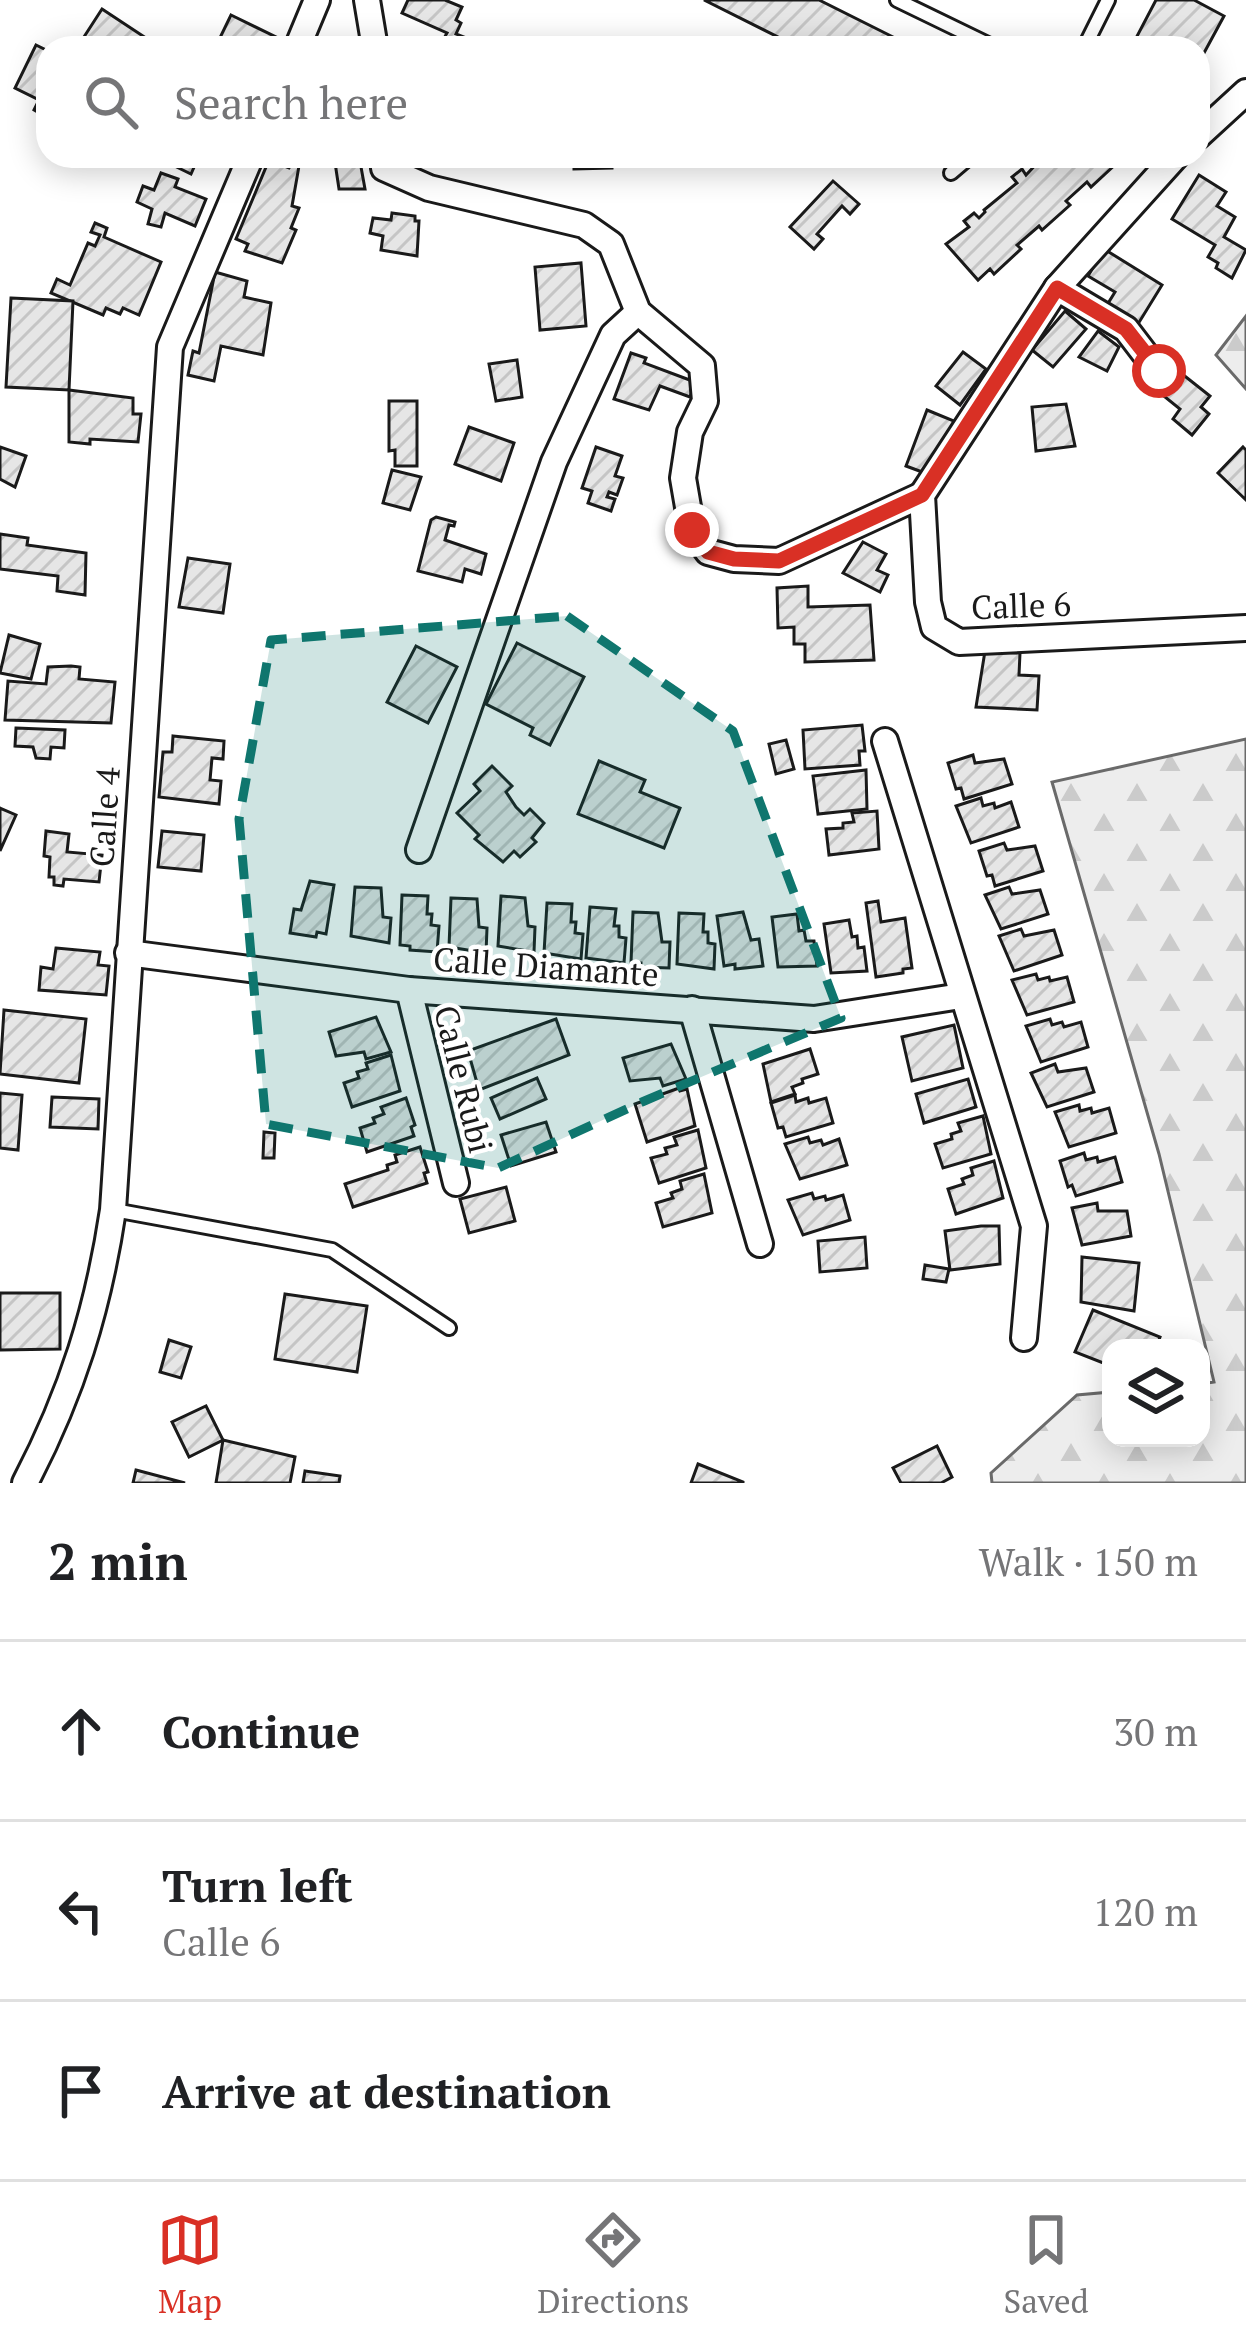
<!DOCTYPE html>
<meta charset="utf-8">
<style>
:root{--surface:#fff;--page:#f2f2f2;--text:#202124;--muted:#757577;--line:#e0e0e0;--accent:#d93025}
body{margin:0;font-family:"PT Serif",serif;background:var(--page);color:var(--text)}
.controls{position:absolute;right:36px;bottom:36px;display:grid;overflow:hidden;border-radius:24px;box-shadow:0 6px 30px #0003}
.controls button{width:108px;height:108px;display:grid;place-items:center;padding:0;border:0;border-bottom:3px solid var(--line);background:var(--surface);color:var(--text);font:60px sans-serif}
.stop{position:absolute;width:36px;height:36px;margin:-27px;border:9px solid #d93025;border-radius:50%;background:#fff}
.stop.end{background:#d93025;border-color:#fff;box-shadow:0 3px 12px #0008}
.list{margin:0;padding:0;list-style:none}
h2{display:flex;justify-content:space-between;align-items:center;height:156px;margin:0;padding:0 48px;font-size:51px}
h2 small{font-size:39px;font-weight:400;color:var(--muted)}
.list li{display:grid;grid-template-columns:78px 1fr auto;gap:36px;align-items:center;box-sizing:border-box;height:180px;padding:0 48px;border-top:3px solid var(--line)}
.list b{display:block;font-size:45px;white-space:nowrap}
.list p{margin:0;font-size:39px;white-space:nowrap;color:var(--muted)}
.list em{font-size:39px;font-style:normal;color:var(--muted)}
.icon{flex:none;width:66px;height:66px;fill:none;stroke:currentColor;stroke-width:2;stroke-linecap:round;stroke-linejoin:round}
.map{position:relative;flex:none;width:1246px;height:1483px;overflow:hidden}
.search{position:absolute;background:var(--surface);box-shadow:0 6px 30px #0003;left:36px;right:36px;top:36px;height:132px;display:flex;align-items:center;gap:30px;box-sizing:border-box;padding:0 42px;border-radius:36px;color:var(--muted);font-size:45px}
.sheet{height:696px;background:var(--surface)}
nav{display:flex;justify-content:space-around;align-items:center;box-sizing:border-box;height:168px;border-top:3px solid var(--line);background:var(--surface);font-size:33px;color:var(--muted)}
nav a{display:grid;justify-items:center;gap:6px}
nav .on{color:var(--accent)}
.map>svg:first-child{display:block}
.forest{fill:url(#forest-firs);stroke:#6a6a6a;stroke-width:3}
.building{fill:url(#building-hatch);stroke:#1a1a1a;stroke-width:3}
.lines{fill:none;stroke-linecap:round;stroke-linejoin:round}
.service-casing{stroke:#1a1a1a;stroke-width:18}
.minor-casing{stroke:#1a1a1a;stroke-width:30}
.service{stroke:#fff;stroke-width:12}
.minor{stroke:#fff;stroke-width:24}
.route{stroke:#d93025;stroke-width:15}
.marked{fill:#0f766e;fill-opacity:0.2;stroke:#0f766e;stroke-width:9;stroke-dasharray:24 15;stroke-linejoin:round}
.labels{text-anchor:middle;dominant-baseline:central;stroke-width:9;stroke-linejoin:round;paint-order:stroke}
.street-label{font-size:33px;fill:#1a1a1a;stroke:#fff}
</style>
<div class="map">
<svg width="1246" height="1483" viewBox="0 0 1246 1483">
<defs>
<pattern id="forest-firs" width="22" height="20" patternUnits="userSpaceOnUse" patternTransform="scale(3)"><rect width="22" height="20" fill="#ededed"/><path d="M5 1l3.5 6h-7zM16 11l3.5 6h-7z" fill="#cbcbcb"/></pattern>
<pattern id="building-hatch" width="6" height="6" patternUnits="userSpaceOnUse" patternTransform="scale(3)"><rect width="6" height="6" fill="#e6e6e6"/><path d="M-1 1l2-2M0 6l6-6M5 7l2-2" fill="none" stroke="#c5c5c5"/></pattern>
</defs>
<rect width="100%" height="100%" fill="#fff"/>
<!-- forest -->
<g class="forest">
<path d="M 1246,316 L 1246,389 L 1216,355 Z"/>
<path d="M 1246,739 L 1246,1483 L 992,1483 L 991,1473 L 1077,1395 L 1111,1392 L 1111,1438 L 1201,1438 L 1201,1384 L 1214,1382 L 1159,1154 L 1052,782 Z"/>
</g>
<!-- building -->
<g class="building">
<path d="M 408,0 L 445,0 L 462,7 L 456,20 L 461,23 L 456,34 L 464,37 L 459,48 L 443,40 L 447,33 L 402,13 Z"/>
<path d="M 704,0 L 819,0 L 915,48 L 800,48 Z"/>
<path d="M 1156,0 L 1194,0 L 1224,16 L 1198,64 L 1198,48 L 1151,48 L 1135,40 Z"/>
<path d="M 102,9 L 158,46 L 156,48 L 95,48 L 82,40 Z"/>
<path d="M 231,15 L 278,38 L 273,48 L 215,48 Z"/>
<path d="M 36,45 L 48,51 L 46,117 L 34,110 L 39,100 L 15,88 Z"/>
<path d="M 154,156 L 199,156 L 191,174 Z"/>
<path d="M 334,156 L 359,156 L 365,189 L 339,189 Z"/>
<path d="M 574,156 L 612,156 L 612,168 L 574,169 Z"/>
<path d="M 1044,156 L 1117,156 L 1118,162 L 1091,187 L 1087,182 L 1066,201 L 1070,205 L 1042,230 L 1039,226 L 1017,245 L 1021,249 L 994,274 L 990,269 L 978,280 L 946,244 L 969,227 L 964,221 L 974,213 L 979,218 L 985,212 L 984,210 L 1017,183 L 1012,177 L 1022,169 L 1026,175 Z"/>
<path d="M 269,160 L 289,168 L 292,163 L 299,166 L 292,206 L 299,208 L 291,228 L 296,230 L 282,263 L 245,251 L 248,244 L 236,239 Z"/>
<path d="M 161,173 L 178,179 L 175,187 L 206,199 L 195,226 L 165,213 L 161,227 L 148,224 L 152,209 L 137,202 L 143,186 L 154,190 Z"/>
<path d="M 1199,175 L 1226,192 L 1217,206 L 1235,217 L 1224,237 L 1246,250 L 1232,278 L 1216,268 L 1218,263 L 1208,257 L 1215,245 L 1172,219 Z"/>
<path d="M 833,181 L 859,204 L 850,214 L 842,206 L 817,234 L 823,239 L 814,249 L 790,227 Z"/>
<path d="M 392,213 L 415,216 L 415,221 L 419,221 L 417,256 L 381,250 L 383,236 L 370,233 L 373,218 L 391,220 Z"/>
<path d="M 95,223 L 107,228 L 104,237 L 161,262 L 139,315 L 123,308 L 120,314 L 106,308 L 103,315 L 51,293 L 57,279 L 70,285 L 88,243 L 95,246 L 100,235 L 91,232 Z"/>
<path d="M 1104,249 L 1162,285 L 1138,324 L 1107,305 L 1115,292 L 1088,276 Z"/>
<path d="M 581,263 L 586,326 L 540,330 L 535,267 Z"/>
<path d="M 215,272 L 247,281 L 244,297 L 271,303 L 263,355 L 221,346 L 214,381 L 188,375 L 193,351 L 199,353 Z"/>
<path d="M 11,298 L 73,301 L 69,390 L 6,387 Z"/>
<path d="M 1065,311 L 1086,329 L 1053,367 L 1032,350 Z"/>
<path d="M 1098,331 L 1119,347 L 1107,371 L 1079,357 Z"/>
<path d="M 963,352 L 986,369 L 960,405 L 936,386 Z"/>
<path d="M 631,353 L 646,358 L 644,363 L 695,382 L 690,397 L 660,386 L 649,410 L 614,399 Z"/>
<path d="M 517,360 L 522,397 L 496,401 L 489,364 Z"/>
<path d="M 1167,362 L 1210,396 L 1201,407 L 1209,414 L 1192,435 L 1173,419 L 1180,409 L 1149,384 Z"/>
<path d="M 69,390 L 133,398 L 133,414 L 141,414 L 138,442 L 90,439 L 90,444 L 69,442 Z"/>
<path d="M 389,401 L 417,401 L 417,466 L 395,466 L 395,450 L 389,451 Z"/>
<path d="M 1066,404 L 1075,446 L 1036,451 L 1032,407 Z"/>
<path d="M 927,410 L 954,421 L 933,476 L 906,466 Z"/>
<path d="M 469,427 L 514,443 L 501,481 L 455,464 Z"/>
<path d="M 0,447 L 26,456 L 15,487 L 0,479 Z"/>
<path d="M 596,447 L 622,456 L 615,476 L 623,478 L 617,495 L 609,492 L 607,497 L 615,499 L 611,511 L 588,503 L 592,491 L 582,488 Z"/>
<path d="M 1243,447 L 1246,450 L 1246,500 L 1218,473 Z"/>
<path d="M 392,470 L 421,477 L 410,510 L 383,503 Z"/>
<path d="M 436,517 L 455,522 L 454,526 L 449,525 L 445,540 L 486,554 L 481,574 L 465,569 L 462,582 L 418,571 L 431,520 Z"/>
<path d="M 0,534 L 28,538 L 27,545 L 86,553 L 85,595 L 57,591 L 58,576 L 0,569 Z"/>
<path d="M 863,542 L 886,554 L 877,570 L 888,575 L 880,592 L 843,573 Z"/>
<path d="M 188,558 L 230,564 L 223,613 L 179,607 Z"/>
<path d="M 808,586 L 808,607 L 870,605 L 874,660 L 805,662 L 805,644 L 794,644 L 794,627 L 778,628 L 777,588 Z"/>
<path d="M 9,635 L 40,644 L 31,679 L 0,673 Z"/>
<path d="M 517,643 L 584,677 L 550,745 L 530,735 L 533,728 L 486,704 Z"/>
<path d="M 416,646 L 457,667 L 428,723 L 387,702 Z"/>
<path d="M 985,651 L 1020,653 L 1019,675 L 1039,676 L 1037,710 L 976,707 Z"/>
<path d="M 71,666 L 80,667 L 79,679 L 115,682 L 111,723 L 5,720 L 8,681 L 46,684 L 48,667 Z"/>
<path d="M 862,725 L 865,751 L 859,751 L 860,765 L 805,769 L 803,730 Z"/>
<path d="M 16,728 L 65,730 L 64,748 L 51,747 L 50,759 L 36,758 L 33,747 L 15,746 Z"/>
<path d="M 173,736 L 224,741 L 223,759 L 212,758 L 210,780 L 221,781 L 219,804 L 159,797 L 163,752 L 172,752 Z"/>
<path d="M 786,740 L 794,769 L 776,774 L 769,744 Z"/>
<path d="M 973,755 L 975,763 L 1004,759 L 1012,784 L 964,799 L 961,788 L 956,789 L 948,763 Z"/>
<path d="M 599,761 L 645,780 L 640,792 L 680,808 L 664,848 L 578,814 Z"/>
<path d="M 492,766 L 512,786 L 506,792 L 516,807 L 524,815 L 530,809 L 544,823 L 532,838 L 536,842 L 520,857 L 514,851 L 503,862 L 475,839 L 479,835 L 457,813 L 480,791 L 474,784 Z"/>
<path d="M 866,770 L 867,809 L 818,814 L 813,776 Z"/>
<path d="M 981,798 L 983,806 L 994,803 L 995,808 L 1011,802 L 1019,827 L 971,843 L 956,806 Z"/>
<path d="M 0,808 L 16,815 L 0,851 Z"/>
<path d="M 877,811 L 879,849 L 829,855 L 826,829 L 843,828 L 843,823 L 854,822 L 852,813 Z"/>
<path d="M 46,831 L 69,834 L 67,852 L 102,855 L 99,882 L 64,879 L 63,886 L 54,885 L 54,877 L 49,877 L 50,857 L 44,856 Z"/>
<path d="M 162,831 L 204,835 L 201,871 L 158,867 Z"/>
<path d="M 1004,843 L 1007,850 L 1035,846 L 1043,871 L 995,886 L 992,875 L 987,876 L 979,851 Z"/>
<path d="M 310,881 L 334,885 L 326,934 L 317,932 L 316,937 L 290,933 L 294,909 L 301,910 Z"/>
<path d="M 355,887 L 381,888 L 383,917 L 391,918 L 389,943 L 351,936 Z"/>
<path d="M 1009,887 L 1012,894 L 1040,890 L 1048,914 L 1001,929 L 985,895 Z"/>
<path d="M 402,895 L 428,896 L 427,914 L 432,914 L 431,925 L 439,926 L 437,952 L 410,950 L 410,946 L 400,945 Z"/>
<path d="M 501,896 L 525,898 L 528,926 L 535,927 L 534,952 L 498,946 Z"/>
<path d="M 451,898 L 477,899 L 479,927 L 487,928 L 486,953 L 449,947 Z"/>
<path d="M 878,901 L 881,922 L 905,918 L 912,968 L 903,969 L 903,973 L 876,977 L 866,903 Z"/>
<path d="M 547,903 L 572,904 L 571,922 L 576,922 L 575,933 L 583,934 L 581,959 L 544,953 Z"/>
<path d="M 590,907 L 616,909 L 614,926 L 619,926 L 619,937 L 626,938 L 624,963 L 586,958 Z"/>
<path d="M 633,912 L 658,913 L 662,942 L 670,942 L 669,968 L 641,967 L 641,963 L 631,963 Z"/>
<path d="M 743,912 L 751,940 L 759,939 L 763,966 L 735,969 L 735,964 L 724,966 L 717,916 Z"/>
<path d="M 679,913 L 704,914 L 703,932 L 708,932 L 708,943 L 715,944 L 714,969 L 677,964 Z"/>
<path d="M 797,914 L 799,931 L 804,930 L 806,941 L 814,941 L 817,966 L 778,967 L 772,917 Z"/>
<path d="M 849,920 L 852,937 L 857,936 L 858,948 L 864,947 L 867,971 L 831,973 L 824,924 Z"/>
<path d="M 1021,929 L 1024,936 L 1054,930 L 1062,955 L 1014,971 L 999,936 Z"/>
<path d="M 56,948 L 100,952 L 98,965 L 109,966 L 106,995 L 39,990 L 41,967 L 53,969 Z"/>
<path d="M 1036,974 L 1038,980 L 1049,977 L 1050,981 L 1067,977 L 1074,1002 L 1027,1015 L 1012,980 Z"/>
<path d="M 4,1010 L 86,1019 L 79,1083 L 0,1074 Z"/>
<path d="M 376,1017 L 391,1052 L 366,1059 L 364,1052 L 336,1056 L 329,1032 Z"/>
<path d="M 556,1019 L 569,1055 L 479,1090 L 468,1051 Z"/>
<path d="M 1050,1019 L 1052,1025 L 1062,1022 L 1064,1027 L 1081,1022 L 1088,1047 L 1041,1062 L 1026,1026 Z"/>
<path d="M 954,1025 L 963,1068 L 912,1081 L 902,1037 Z"/>
<path d="M 671,1044 L 686,1079 L 663,1086 L 660,1078 L 630,1081 L 623,1058 Z"/>
<path d="M 810,1049 L 818,1074 L 802,1079 L 803,1083 L 792,1087 L 795,1094 L 771,1102 L 763,1064 Z"/>
<path d="M 391,1055 L 400,1091 L 352,1107 L 344,1083 L 359,1078 L 357,1072 L 368,1069 L 366,1063 Z"/>
<path d="M 1055,1064 L 1058,1072 L 1086,1068 L 1094,1092 L 1047,1107 L 1031,1073 Z"/>
<path d="M 537,1078 L 546,1099 L 500,1119 L 491,1098 Z"/>
<path d="M 968,1079 L 976,1107 L 924,1123 L 916,1094 Z"/>
<path d="M 679,1088 L 680,1091 L 687,1089 L 695,1126 L 647,1142 L 635,1104 Z"/>
<path d="M 0,1093 L 22,1095 L 18,1150 L 0,1148 Z"/>
<path d="M 795,1095 L 796,1102 L 808,1098 L 809,1103 L 826,1098 L 833,1123 L 786,1137 L 783,1127 L 778,1128 L 771,1103 Z"/>
<path d="M 52,1097 L 99,1099 L 98,1129 L 50,1127 Z"/>
<path d="M 406,1098 L 415,1125 L 411,1127 L 414,1136 L 367,1152 L 360,1128 L 375,1123 L 373,1118 L 384,1114 L 381,1107 Z"/>
<path d="M 1079,1105 L 1080,1111 L 1091,1108 L 1092,1113 L 1109,1108 L 1116,1133 L 1069,1147 L 1055,1112 Z"/>
<path d="M 983,1116 L 991,1154 L 943,1168 L 935,1144 L 952,1139 L 951,1134 L 961,1131 L 958,1123 Z"/>
<path d="M 546,1122 L 556,1152 L 511,1166 L 501,1135 Z"/>
<path d="M 698,1130 L 706,1168 L 659,1183 L 651,1158 L 667,1154 L 665,1148 L 677,1145 L 674,1137 Z"/>
<path d="M 264,1132 L 275,1133 L 274,1158 L 263,1158 Z"/>
<path d="M 808,1137 L 810,1143 L 821,1140 L 823,1145 L 839,1139 L 847,1165 L 800,1179 L 785,1144 Z"/>
<path d="M 420,1147 L 428,1172 L 424,1173 L 427,1183 L 353,1207 L 345,1184 L 388,1170 L 387,1165 L 397,1162 L 395,1155 Z"/>
<path d="M 1084,1153 L 1086,1160 L 1097,1157 L 1098,1162 L 1115,1157 L 1122,1182 L 1076,1196 L 1072,1185 L 1068,1187 L 1060,1161 Z"/>
<path d="M 994,1161 L 1003,1198 L 956,1214 L 948,1189 L 964,1184 L 962,1179 L 973,1175 L 971,1168 Z"/>
<path d="M 704,1174 L 712,1213 L 663,1227 L 656,1203 L 673,1198 L 671,1193 L 682,1189 L 680,1181 Z"/>
<path d="M 506,1187 L 515,1221 L 469,1233 L 460,1199 Z"/>
<path d="M 812,1193 L 814,1199 L 825,1196 L 826,1200 L 843,1195 L 850,1220 L 803,1235 L 788,1200 Z"/>
<path d="M 1097,1203 L 1098,1211 L 1127,1211 L 1131,1236 L 1082,1245 L 1072,1208 Z"/>
<path d="M 981,1226 L 999,1226 L 1000,1264 L 950,1270 L 945,1231 Z"/>
<path d="M 865,1237 L 867,1268 L 820,1272 L 818,1241 Z"/>
<path d="M 1082,1257 L 1139,1263 L 1134,1311 L 1081,1302 Z"/>
<path d="M 925,1265 L 949,1269 L 946,1282 L 923,1279 Z"/>
<path d="M 0,1293 L 60,1293 L 60,1349 L 0,1350 Z"/>
<path d="M 285,1294 L 367,1306 L 357,1372 L 275,1359 Z"/>
<path d="M 1093,1310 L 1160,1337 L 1156,1348 L 1135,1343 L 1132,1348 L 1111,1348 L 1111,1366 L 1075,1352 Z"/>
<path d="M 169,1340 L 191,1347 L 181,1378 L 160,1372 Z"/>
<path d="M 206,1406 L 223,1440 L 189,1457 L 172,1422 Z"/>
<path d="M 223,1440 L 295,1457 L 290,1483 L 216,1483 Z"/>
<path d="M 937,1446 L 952,1477 L 941,1483 L 901,1483 L 893,1468 Z"/>
<path d="M 698,1464 L 743,1482 L 743,1483 L 691,1483 Z"/>
<path d="M 136,1470 L 185,1483 L 133,1483 Z"/>
<path d="M 305,1471 L 340,1476 L 339,1483 L 303,1483 Z"/>
</g>
<g class="lines">
<!-- service casing -->
<g class="service-casing">
<g id="service">
<path d="M 897,0 L 996,48"/>
<path d="M 1084,48 L 1108,0"/>
<path d="M 951,173 L 971,156"/>
<path d="M 114,1210 L 332,1250 L 449,1328"/>
</g>
</g>
<!-- minor casing -->
<g class="minor-casing">
<g id="minor">
<path d="M 367,0 L 375,48"/>
<path d="M 297,48 L 317,0"/>
<path d="M 1198,136 L 1246,92"/>
<path d="M 383,156 L 384,168 L 429,188 L 584,225 L 611,244 L 638,312 L 702,366 L 705,401 L 690,432 L 683,478 L 692,530 L 708,552 L 734,559 L 779,561 L 922,495"/>
<path d="M 1176,156 L 1057,288 L 922,495 L 928,602 L 934,627 L 959,642 L 1246,628"/>
<path d="M 1057,288 L 1126,329 L 1158,371"/>
<path d="M 885,741 L 1034,1226 L 1024,1338"/>
<path d="M 419,850 L 554,462 L 613,335 L 638,312"/>
<path d="M 128,953 L 409,990 L 814,1019 L 961,996"/>
<path d="M 409,990 L 456,1183"/>
<path d="M 692,1009 L 760,1244"/>
<path d="M 25,1483 C 72,1393 98,1310 113,1210 L 170,347 L 251,156"/>
</g>
</g>
<!-- service -->
<use href="#service" class="service"/>
<!-- minor -->
<use href="#minor" class="minor"/>
</g>
<g class="lines">
<!-- route -->
<path class="route" d="M 692,530 L 708,552 L 734,559 L 779,561 L 922,495 L 1057,288 L 1126,329 L 1159,371"/>
</g>
<!-- marked area -->
<path class="marked" d="M 567,616 L 733,731 L 841,1018 L 642,1102 L 498,1168 L 266,1124 L 239,819 L 271,640 Z"/>
<g class="labels">
<!-- street labels -->
<g class="street-label">
<text transform="translate(1021 605) rotate(-2)">Calle 6</text>
<text transform="translate(104 817) rotate(-86)">Calle 4</text>
<text transform="translate(546 966) rotate(4)">Calle Diamante</text>
<text transform="translate(464 1079) rotate(76)">Calle Rubi</text>
</g>
</g>
</svg>
<div class="controls">
<button><svg class="icon" aria-label="layers" viewBox="0 0 24 24"><path d="M12 4l9 5-9 5-9-5zM3 14l9 5 9-5"/></svg></button>
</div>
<div class="stop" style="left:1159px;top:371px"></div>
<div class="stop end" style="left:692px;top:530px"></div>
<div class="search"><svg class="icon" aria-label="search" viewBox="0 0 24 24"><circle cx="10" cy="10" r="6"/><path d="M15 15l6 6"/></svg>Search here</div>
</div>
<section class="sheet">
<h2>2 min<small>Walk · 150 m</small></h2>
<ul class="list">
<li><svg class="icon" aria-label="ahead" viewBox="0 0 24 24"><path d="M12 20V5M6 11l6-6 6 6"/></svg><div><b>Continue</b></div><em>30 m</em></li>
<li><svg class="icon" aria-label="left" viewBox="0 0 24 24"><path d="M17 20v-9H6M10 6l-5 5 5 5"/></svg><div><b>Turn left</b><p>Calle 6</p></div><em>120 m</em></li>
<li><svg class="icon" aria-label="arrive" viewBox="0 0 24 24"><path d="M6 21V4h12l-3 4 3 4H6"/></svg><div><b>Arrive at destination</b></div></li>
</ul>
</section>
<nav>
<a class="on"><svg class="icon" aria-label="map" viewBox="0 0 24 24"><path d="M3 6l6-2 6 2 6-2v14l-6 2-6-2-6 2zM9 4v14M15 6v14"/></svg>Map</a>
<a><svg class="icon" aria-label="directions" viewBox="0 0 24 24"><path d="M12 3l9 9-9 9-9-9zM9 14v-3h6M13 9l2 2-2 2"/></svg>Directions</a>
<a><svg class="icon" aria-label="saved" viewBox="0 0 24 24"><path d="M7 4h10v16l-5-4-5 4z"/></svg>Saved</a>
</nav>
